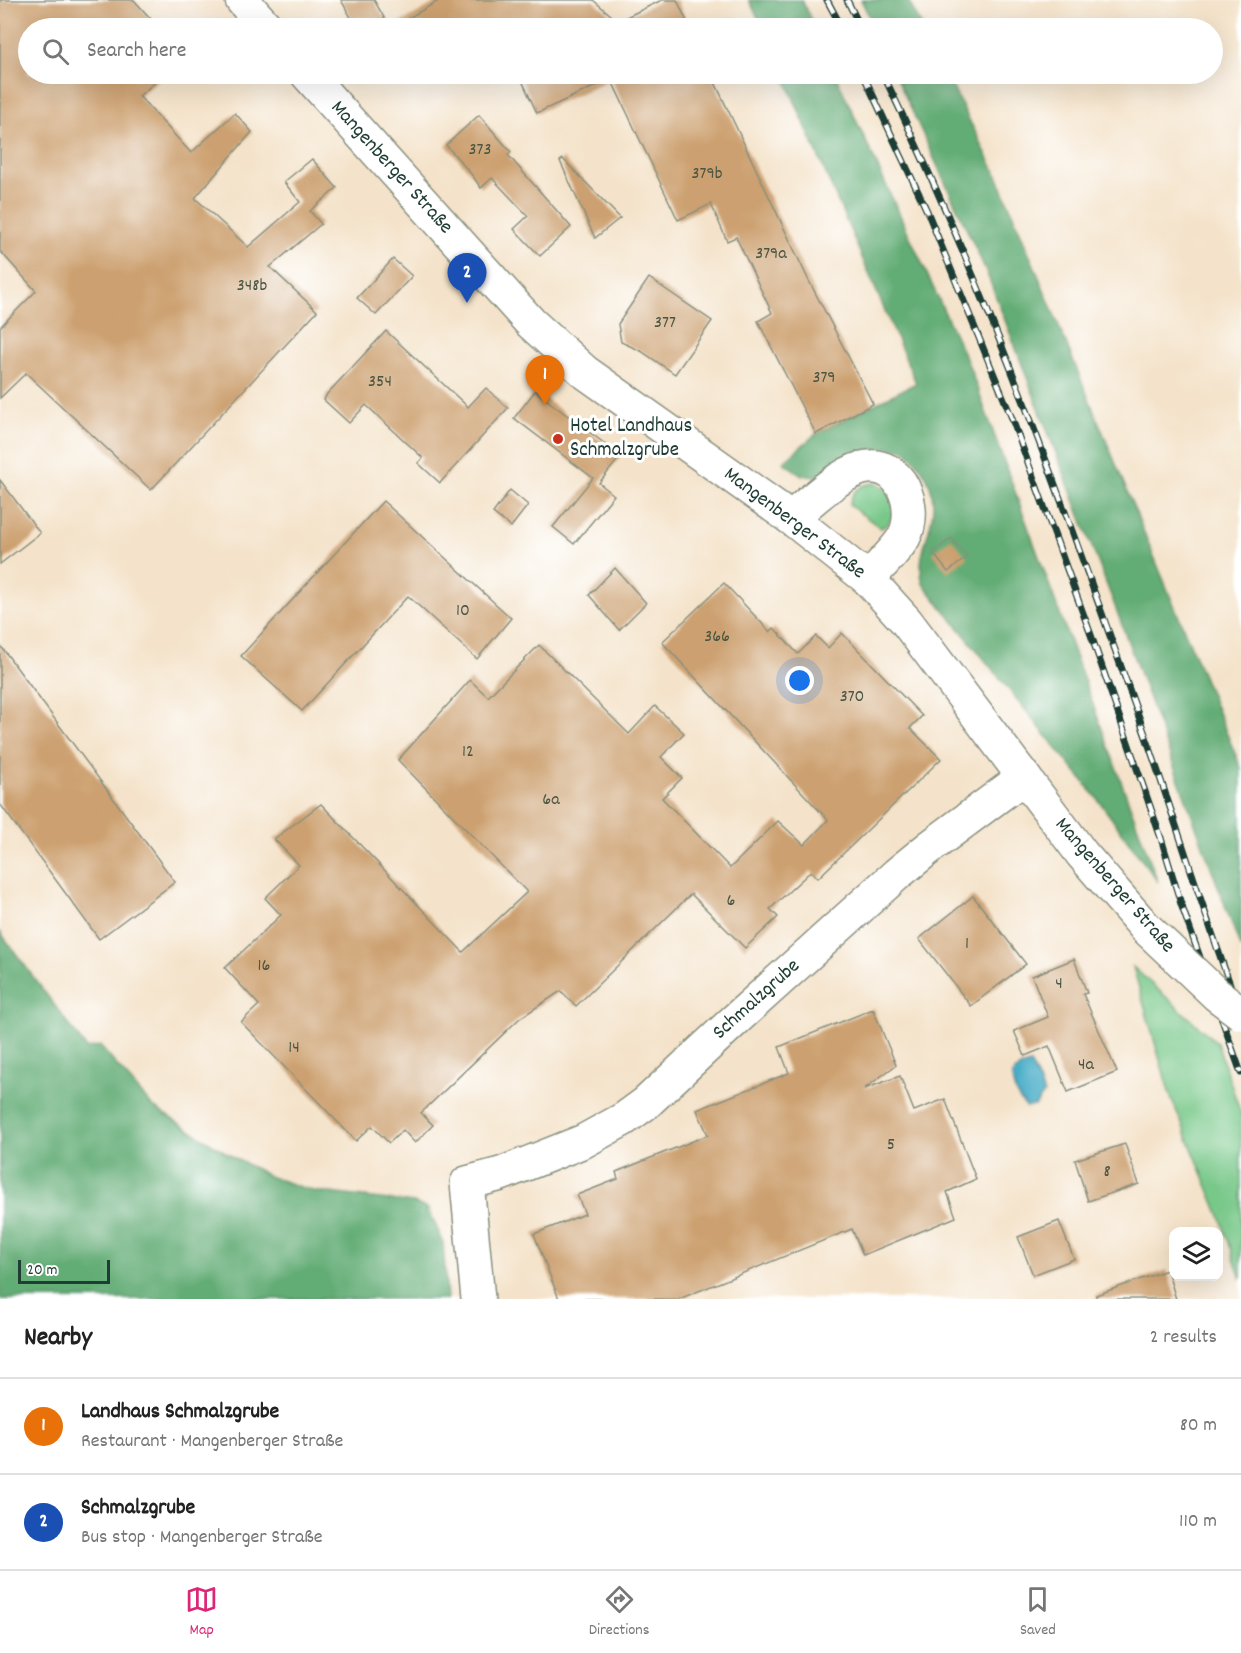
<!DOCTYPE html>
<meta charset="utf-8">
<style>
:root{--surface:#fff;--page:#f6f6f6;--text:#222;--muted:#767676;--line:#e0e0e0;--accent:#db2777}
body{margin:0;font-family:Dekko,sans-serif;background:var(--page);color:var(--text)}
.controls{position:absolute;right:18px;bottom:18px;display:grid;overflow:hidden;border-radius:12px;box-shadow:0 6px 24px #0002}
.controls button{width:54px;height:54px;display:grid;place-items:center;padding:0;border:0;border-bottom:2px solid var(--line);background:var(--surface);color:var(--text);font:30px sans-serif}
.scale{position:absolute;left:18px;bottom:15px;width:92px;box-sizing:border-box;padding-left:6px;border:3px solid #1f3d34;border-top:0;font-size:16px;line-height:21px;white-space:nowrap;color:#1f3d34;-webkit-text-stroke:4px #fff;paint-order:stroke}
.you{position:absolute;left:800px;top:681px;width:21px;height:21px;margin:-15px;border:4px solid #fff;border-radius:50%;background:#1a73e8;box-shadow:0 0 0 9px #1a73e833}
.badge{display:grid;place-items:center;width:39px;height:39px;border-radius:50%;background:var(--accent);color:#fff;font-size:20px;font-weight:700}
.pin{position:absolute;translate:-50% -50px;filter:drop-shadow(0 2px 3px #0008)}
.pin::after{content:'';position:absolute;top:32px;width:21px;height:18px;background:inherit;clip-path:polygon(0 0,100% 0,50% 100%)}
.list{margin:0;padding:0;list-style:none}
h2{display:flex;justify-content:space-between;align-items:center;height:78px;margin:0;padding:0 24px;font-size:26px}
h2 small{font-size:20px;font-weight:400;color:var(--muted)}
.list li{display:grid;grid-template-columns:39px 1fr auto;gap:18px;align-items:center;box-sizing:border-box;height:96px;padding:0 24px;border-top:2px solid var(--line)}
.list b{display:block;font-size:22px;white-space:nowrap}
.list p{margin:0;font-size:20px;white-space:nowrap;color:var(--muted)}
.list em{font-size:20px;font-style:normal;color:var(--muted)}
.icon{flex:none;width:33px;height:33px;fill:none;stroke:currentColor;stroke-width:2;stroke-linecap:round;stroke-linejoin:round}
.map{position:relative;flex:none;width:1241px;height:1299px;overflow:hidden}
.search{position:absolute;background:var(--surface);box-shadow:0 6px 24px #0002;left:18px;right:18px;top:18px;height:66px;display:flex;align-items:center;gap:15px;box-sizing:border-box;padding:0 21px;border-radius:33px;color:var(--muted);font-size:22px}
.sheet{height:270px;background:var(--surface)}
nav{display:flex;justify-content:space-around;align-items:center;box-sizing:border-box;height:84px;border-top:2px solid var(--line);background:var(--surface);font-size:16px;color:var(--muted)}
nav a{display:grid;justify-items:center;gap:3px}
nav .on{color:var(--accent)}
.map>svg:first-child{display:block}
.green{fill:#78c889;stroke:#4c825e;stroke-width:1.5}
.forest{fill:#62ac75;stroke:#407454;stroke-width:1.5}
.water{fill:#49adc8;stroke:#34757e;stroke-width:1.5}
.building{fill:#cca070}
.lines{fill:none;stroke-linecap:round;stroke-linejoin:round}
.minor-casing{stroke:#8a907f;stroke-width:36}
.major-casing{stroke:#8a907f;stroke-width:36}
.minor{stroke:#fff;stroke-width:33}
.major{stroke:#fff;stroke-width:33}
.rail-casing{stroke:#1f3d34;stroke-width:7}
.rail{stroke:#fff;stroke-width:4.5;stroke-dasharray:14;stroke-linecap:butt}
.major-bridge-casing{stroke:#8a907f;stroke-width:36;stroke-linecap:butt}
.major-bridge{stroke:#fff;stroke-width:33}
.poi-dot{fill:#c8321e;stroke:#fff;stroke-width:2}
.labels{text-anchor:middle;dominant-baseline:central;stroke-width:6;stroke-linejoin:round;paint-order:stroke}
.number-label{font-size:18px;fill:#4a5643}
.street-label{font-size:21px;fill:#1f3d34;stroke:#fff}
.poi-label{font-size:21px;fill:#1f3d34;stroke:#fff;text-anchor:start}
</style>
<div class="map">
<svg width="1241" height="1299" viewBox="0 0 1241 1299">
<rect width="100%" height="100%" fill="#fff"/>
<filter id="ink" filterUnits="userSpaceOnUse"><feTurbulence type="fractalNoise" baseFrequency=".0167" numOctaves="2"/><feDisplacementMap in="SourceGraphic" scale="12" xChannelSelector="R" yChannelSelector="G"/><feConvolveMatrix kernelMatrix="1 2 1 2 8 2 1 2 1" color-interpolation-filters="sRGB"/></filter>
<filter id="wash" filterUnits="userSpaceOnUse"><feTurbulence type="fractalNoise" baseFrequency=".008" numOctaves="4" result="noise"/><feDisplacementMap in="SourceGraphic" scale="24" xChannelSelector="R" yChannelSelector="G"/><feGaussianBlur stdDeviation="1.35" result="paint"/><feColorMatrix in="noise" values="0 0 0 0 0 0 0 0 0 0 0 0 0 0 0 0 0 1.4 0 .05"/><feComposite in="paint" operator="in"/></filter>
<g filter="url(#wash)">
<rect width="100%" height="100%" fill="#f4e3ca"/>
<!-- green -->
<g class="green">
<path d="M 875,483 L 888,489 L 895,511 L 888,524 L 881,528 L 849,505 C 852,490 861,484 875,483 Z"/>
<path d="M 1133,967 L 1217,1043 L 1241,1114 L 1241,1279 L 1220,1216 L 1170,1095 Z"/>
</g>
<!-- forest -->
<g class="forest">
<path d="M 749,0 L 802,0 L 815,28 L 763,28 Z"/>
<path d="M 861,0 L 908,0 L 923,28 L 875,28 Z"/>
<path d="M 783,74 L 835,74 L 968,363 L 1158,882 L 1096,797 L 923,584 C 916,559 928,540 932,516 C 935,498 931,482 921,468 C 916,462 911,455 905,451 C 893,445 863,450 851,456 C 838,461 827,470 815,477 L 802,475 L 783,462 L 816,434 L 916,383 Z"/>
<path d="M 895,74 L 946,74 L 996,173 L 1241,768 L 1241,949 L 1116,609 L 986,271 Z"/>
<path d="M 0,932 L 87,1049 L 100,1046 L 153,1107 L 235,1158 L 271,1177 L 313,1191 L 414,1203 L 428,1209 L 443,1241 L 447,1299 L 0,1299 Z"/>
</g>
<!-- water -->
<path class="water" d="M 1030,1064 C 1036,1072 1040,1084 1044,1094 L 1035,1106 L 1026,1107 C 1017,1098 1012,1088 1012,1075 L 1020,1067 Z"/>
<g id="blocks">
<!-- building -->
<g class="building">
<path d="M 0,0 L 134,0 L 159,28 L 28,28 L 28,74 L 165,74 L 139,96 L 191,153 L 235,113 L 252,132 L 195,198 L 248,247 L 300,202 L 284,182 L 312,159 L 337,188 L 310,211 L 321,224 L 270,267 L 317,311 L 151,490 L 26,373 L 0,398 L 0,327 L 36,291 L 0,251 Z"/>
<path d="M 341,0 L 374,0 L 390,28 L 357,28 Z"/>
<path d="M 440,0 L 593,0 L 618,21 L 662,0 L 677,0 L 690,28 L 391,28 Z"/>
<path d="M 392,74 L 425,74 L 413,80 L 412,78 L 401,84 Z"/>
<path d="M 519,74 L 711,74 L 808,279 L 873,404 L 816,434 L 758,321 L 772,313 L 736,237 L 727,241 L 711,204 L 678,220 L 611,79 L 537,113 Z"/>
<path d="M 479,115 L 511,152 L 508,155 L 571,227 L 540,256 L 514,229 L 528,216 L 492,178 L 481,188 L 472,175 L 446,145 Z"/>
<path d="M 563,159 L 620,218 L 595,238 L 560,161 Z"/>
<path d="M 393,259 L 412,276 L 376,315 L 357,298 Z"/>
<path d="M 649,278 L 712,321 L 675,374 L 641,351 L 621,342 L 618,324 Z"/>
<path d="M 386,331 L 468,407 L 486,388 L 508,408 L 440,483 L 418,463 L 423,458 L 366,405 L 349,423 L 324,400 L 327,394 Z"/>
<path d="M 535,391 L 621,456 L 599,483 L 614,495 L 574,544 L 553,527 L 593,478 L 514,418 Z"/>
<path d="M 0,480 L 40,533 L 0,564 Z"/>
<path d="M 510,490 L 528,505 L 511,527 L 493,513 Z"/>
<path d="M 383,501 L 511,618 L 477,659 L 408,596 L 302,711 L 241,656 Z"/>
<path d="M 951,538 L 967,557 L 948,572 L 933,553 Z"/>
<path d="M 615,568 L 646,603 L 619,630 L 589,595 Z"/>
<path d="M 724,583 L 770,632 L 774,628 L 798,654 L 816,636 L 828,648 L 842,633 L 922,716 L 910,728 L 941,759 L 818,878 L 811,871 L 770,909 L 778,917 L 745,948 L 691,894 L 576,1006 L 561,991 L 520,1018 L 421,1113 L 433,1125 L 415,1143 L 403,1130 L 389,1143 L 372,1126 L 356,1141 L 241,1022 L 259,1005 L 225,968 L 281,915 L 265,898 L 299,865 L 274,839 L 321,804 L 463,952 L 527,892 L 398,760 L 470,680 L 488,697 L 539,645 L 629,734 L 655,706 L 684,733 L 661,757 L 682,778 L 662,798 L 730,868 L 778,821 L 804,845 L 828,820 L 662,642 Z"/>
<path d="M 0,645 L 175,882 L 99,939 L 0,804 Z"/>
<path d="M 973,896 L 1026,964 L 971,1006 L 919,939 Z"/>
<path d="M 1074,959 L 1087,993 L 1083,994 L 1117,1072 L 1068,1092 L 1049,1046 L 1025,1056 L 1014,1031 L 1048,1017 L 1032,976 Z"/>
<path d="M 873,1009 L 896,1065 L 864,1089 L 900,1076 L 914,1111 L 945,1099 L 976,1179 L 947,1192 L 956,1217 L 863,1255 L 852,1229 L 679,1299 L 559,1299 L 534,1234 L 585,1214 L 577,1195 L 618,1179 L 616,1172 L 708,1135 L 697,1110 L 789,1073 L 779,1047 Z"/>
<path d="M 1125,1144 L 1139,1184 L 1088,1201 L 1075,1160 Z"/>
<path d="M 1059,1221 L 1074,1259 L 1033,1275 L 1018,1237 Z"/>
<path d="M 1167,1270 L 1176,1299 L 1096,1299 L 1096,1295 Z"/>
</g>
</g>
</g>
<g filter="url(#ink)">
<use href="#blocks" fill-opacity="0" stroke="#8a907f" stroke-width="1.5"/>
<g class="lines">
<!-- minor casing -->
<g class="minor-casing">
<g id="minor">
<path d="M 791,518 C 811,501 838,475 862,468 C 901,458 919,508 904,537 C 896,551 878,567 868,579"/>
<path d="M 478,1299 L 467,1183 L 501,1174 L 584,1141 L 624,1119 L 646,1103 L 734,1021 L 897,874 L 930,847 L 1024,777"/>
</g>
</g>
<!-- major casing -->
<g class="major-casing">
<g id="major">
<path d="M 242,0 L 267,28"/>
<path d="M 307,74 L 531,323 L 585,372 L 791,518 L 868,579 L 906,621 L 1082,854 L 1145,927"/>
</g>
</g>
<!-- minor -->
<use href="#minor" class="minor"/>
<!-- major -->
<use href="#major" class="major"/>
<!-- rail casing -->
<g class="rail-casing">
<g id="rail">
<path d="M 827,0 L 842,28"/>
<path d="M 847,0 L 861,28"/>
<path d="M 863,74 L 927,211 L 1011,416 L 1091,635 L 1161,838 L 1181,904 L 1241,1073"/>
<path d="M 883,74 C 989,293 1070,522 1151,751 C 1181,839 1209,928 1241,1015"/>
</g>
</g>
<!-- rail -->
<use href="#rail" class="rail"/>
<!-- major-bridge casing -->
<g class="major-bridge-casing">
<path id="major-bridge" d="M 1145,927 L 1217,995 L 1241,1013"/>
</g>
<!-- major-bridge -->
<use href="#major-bridge" class="major-bridge"/>
</g>
</g>
<!-- markers -->
<circle class="poi-dot" cx="558" cy="439" r="6"/>
<g class="labels">
<!-- number labels -->
<g class="number-label">
<text x="480" y="150">373</text>
<text x="707" y="174">379b</text>
<text x="771" y="254">379a</text>
<text x="252" y="286">348b</text>
<text x="665" y="323">377</text>
<text x="824" y="378">379</text>
<text x="380" y="382">354</text>
<text x="463" y="611">10</text>
<text x="717" y="637">366</text>
<text x="852" y="697">370</text>
<text x="468" y="752">12</text>
<text x="551" y="800">6a</text>
<text x="731" y="901">6</text>
<text x="967" y="944">1</text>
<text x="264" y="966">16</text>
<text x="1059" y="984">4</text>
<text x="294" y="1048">14</text>
<text x="1086" y="1065">4a</text>
<text x="891" y="1145">5</text>
<text x="1107" y="1172">8</text>
</g>
<!-- street labels -->
<g class="street-label">
<text transform="translate(391 168) rotate(48)">Mangenberger Straße</text>
<text transform="translate(794 524) rotate(37)">Mangenberger Straße</text>
<text transform="translate(1114 886) rotate(49)">Mangenberger Straße</text>
<text transform="translate(757 1000) rotate(-42)">Schmalzgrube</text>
</g>
<!-- poi labels -->
<g class="poi-label">
<text x="570" y="427">Hotel Landhaus<tspan x="570" dy="24">Schmalzgrube</tspan></text>
</g>
</g>
</svg>
<div class="controls">
<button><svg class="icon" aria-label="layers" viewBox="0 0 24 24"><path d="M12 4l9 5-9 5-9-5zM3 14l9 5 9-5"/></svg></button>
</div>
<div class="scale">20 m</div>
<div class="you"></div>
<div class="pin badge" style="left:545px;top:405px;background:#e8710a">1</div>
<div class="pin badge" style="left:467px;top:303px;background:#1a4fb4">2</div>
<div class="search"><svg class="icon" aria-label="search" viewBox="0 0 24 24"><circle cx="10" cy="10" r="6"/><path d="M15 15l6 6"/></svg>Search here</div>
</div>
<section class="sheet">
<h2>Nearby<small>2 results</small></h2>
<ul class="list">
<li><span class="badge" style="background:#e8710a">1</span><div><b>Landhaus Schmalzgrube</b><p>Restaurant · Mangenberger Straße</p></div><em>80 m</em></li>
<li><span class="badge" style="background:#1a4fb4">2</span><div><b>Schmalzgrube</b><p>Bus stop · Mangenberger Straße</p></div><em>110 m</em></li>
</ul>
</section>
<nav>
<a class="on"><svg class="icon" aria-label="map" viewBox="0 0 24 24"><path d="M3 6l6-2 6 2 6-2v14l-6 2-6-2-6 2zM9 4v14M15 6v14"/></svg>Map</a>
<a><svg class="icon" aria-label="directions" viewBox="0 0 24 24"><path d="M12 3l9 9-9 9-9-9zM9 14v-3h6M13 9l2 2-2 2"/></svg>Directions</a>
<a><svg class="icon" aria-label="saved" viewBox="0 0 24 24"><path d="M7 4h10v16l-5-4-5 4z"/></svg>Saved</a>
</nav>
